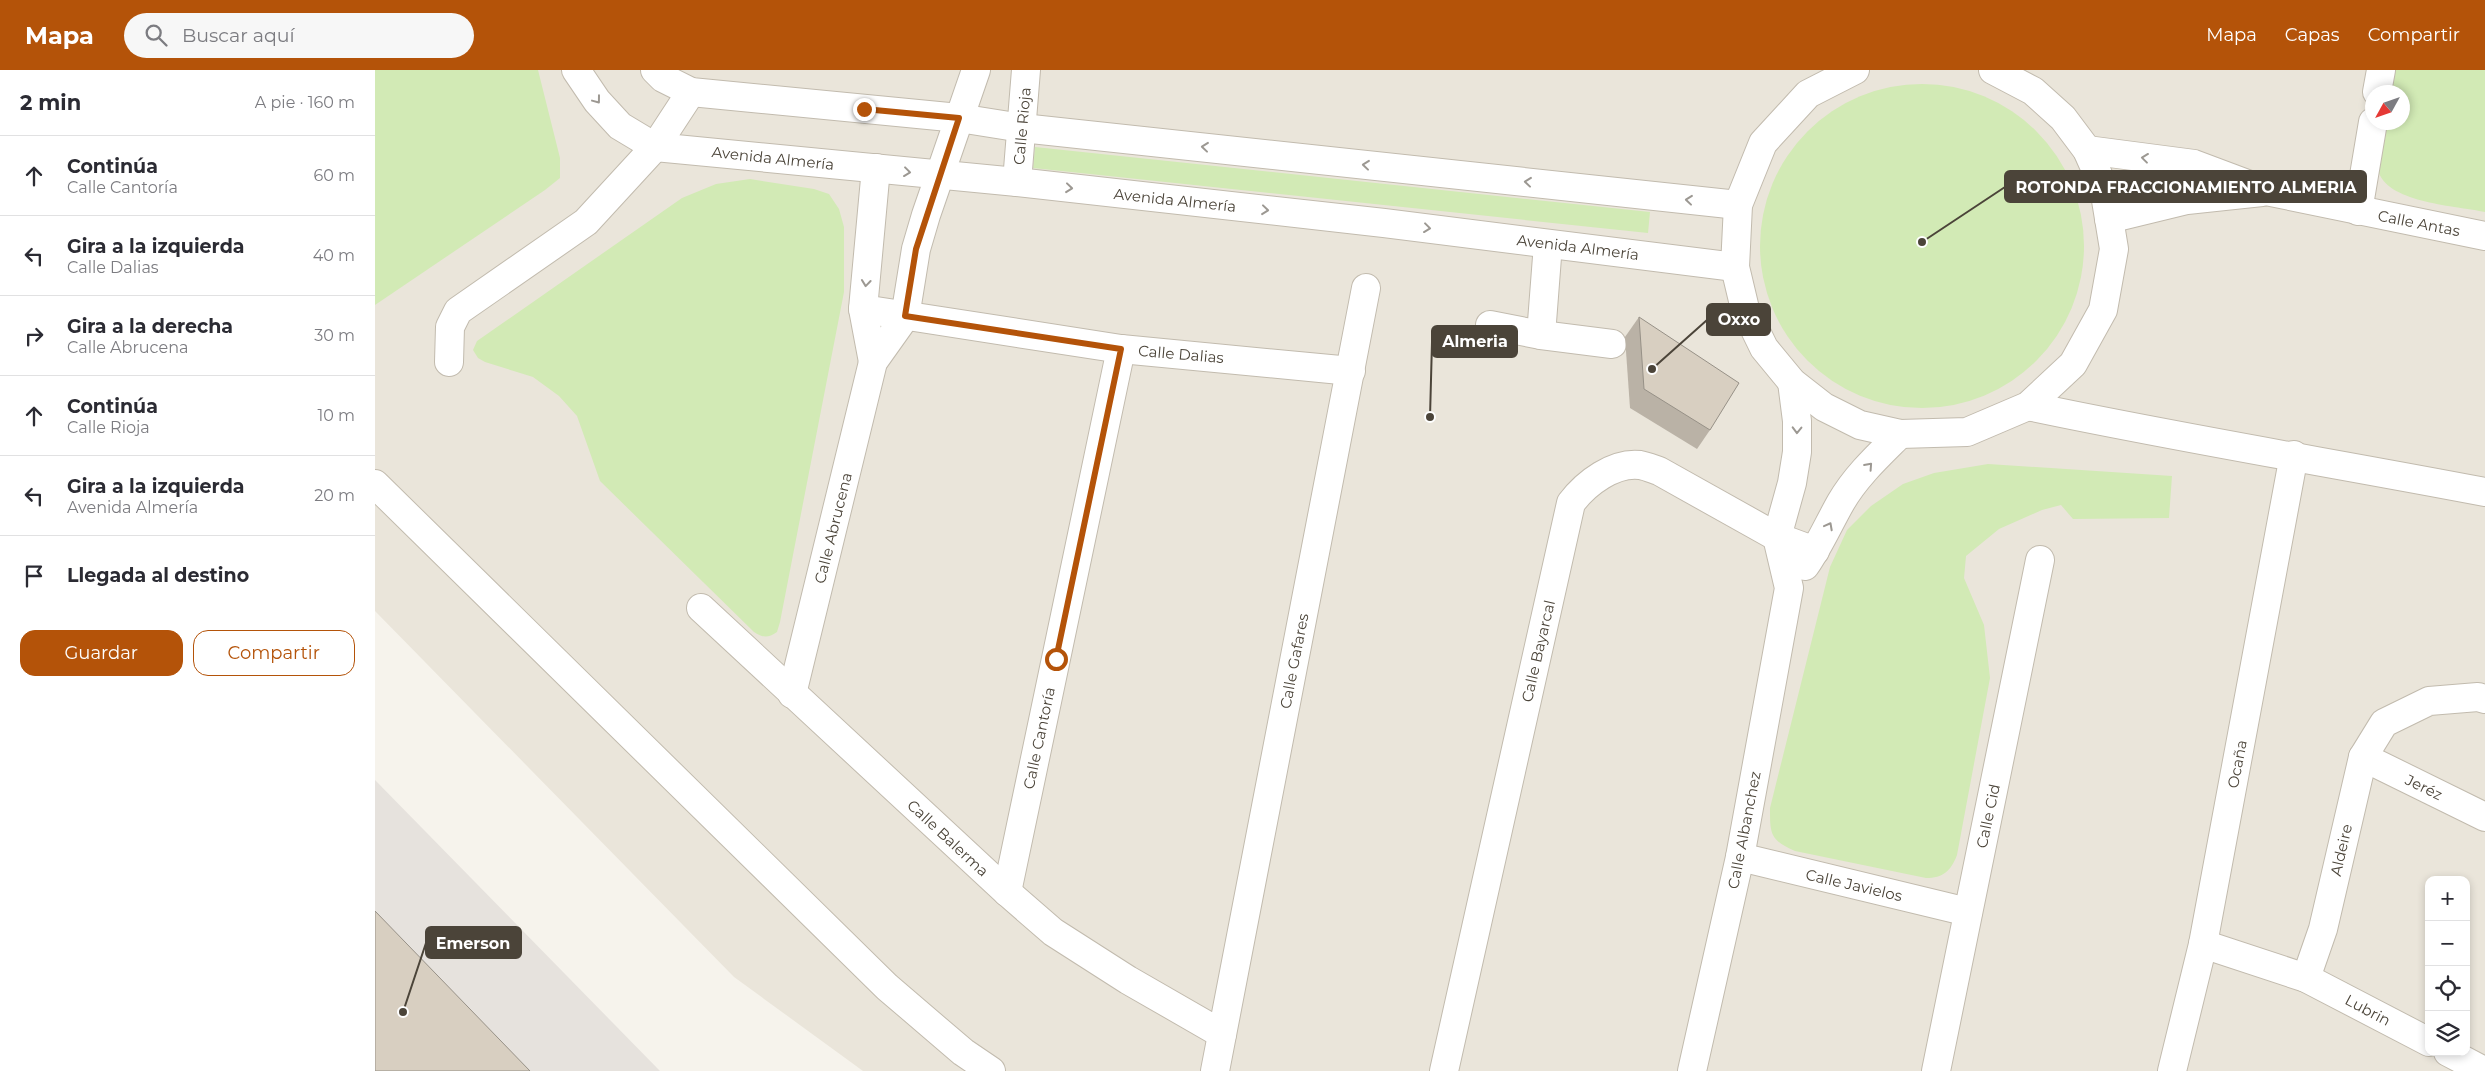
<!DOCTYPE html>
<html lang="es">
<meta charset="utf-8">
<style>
:root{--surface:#fff;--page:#f7f7f7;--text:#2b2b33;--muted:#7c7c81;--line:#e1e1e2;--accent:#b45309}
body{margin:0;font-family:Montserrat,sans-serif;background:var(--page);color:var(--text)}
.controls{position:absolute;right:15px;bottom:15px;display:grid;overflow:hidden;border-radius:10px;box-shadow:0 2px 8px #0003}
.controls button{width:45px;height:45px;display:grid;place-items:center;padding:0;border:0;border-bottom:1px solid var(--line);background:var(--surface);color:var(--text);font:25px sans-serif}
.compass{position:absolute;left:1990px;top:15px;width:45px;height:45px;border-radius:50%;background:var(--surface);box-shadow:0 2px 8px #0003;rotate:230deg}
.stop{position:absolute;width:15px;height:15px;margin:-11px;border:4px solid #b45309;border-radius:50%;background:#fff}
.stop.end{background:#b45309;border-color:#fff;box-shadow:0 1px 5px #0008}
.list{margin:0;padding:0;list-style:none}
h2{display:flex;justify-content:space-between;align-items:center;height:65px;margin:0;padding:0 20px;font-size:21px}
h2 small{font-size:16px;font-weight:400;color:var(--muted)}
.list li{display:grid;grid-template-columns:32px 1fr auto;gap:15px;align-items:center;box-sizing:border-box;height:80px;padding:0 20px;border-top:1px solid var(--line)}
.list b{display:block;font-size:19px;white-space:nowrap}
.list p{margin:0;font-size:16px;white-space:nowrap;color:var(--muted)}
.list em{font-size:16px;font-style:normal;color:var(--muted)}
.actions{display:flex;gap:10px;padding:15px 20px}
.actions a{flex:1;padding:11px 0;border:1px solid var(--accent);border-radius:15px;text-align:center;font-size:18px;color:var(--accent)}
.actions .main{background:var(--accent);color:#fff}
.icon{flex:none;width:28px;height:28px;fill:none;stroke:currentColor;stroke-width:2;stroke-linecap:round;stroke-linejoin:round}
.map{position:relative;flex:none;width:2110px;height:1001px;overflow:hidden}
header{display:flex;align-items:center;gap:30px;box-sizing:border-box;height:70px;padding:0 25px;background:var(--accent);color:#fff}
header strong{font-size:24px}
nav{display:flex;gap:28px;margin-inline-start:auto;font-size:18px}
.search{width:350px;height:45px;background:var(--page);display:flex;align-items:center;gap:12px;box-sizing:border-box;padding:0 18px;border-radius:28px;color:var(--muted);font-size:19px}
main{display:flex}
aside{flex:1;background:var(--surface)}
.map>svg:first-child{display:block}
.residential{fill:#eae5da;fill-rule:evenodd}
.industrial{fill:#e6e2dd}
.green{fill:#d2eab5}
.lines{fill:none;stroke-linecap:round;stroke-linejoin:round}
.minor-casing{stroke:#c2bbae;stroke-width:30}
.minor{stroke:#fff;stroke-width:28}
.wall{fill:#bab2a6}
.building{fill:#d8cfc1;stroke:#979187}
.oneway{stroke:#9c9892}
.route{stroke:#b45309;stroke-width:6}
.labels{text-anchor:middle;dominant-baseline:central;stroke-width:5;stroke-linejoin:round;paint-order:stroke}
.street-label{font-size:15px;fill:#4b4439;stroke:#fff}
.leader{fill:none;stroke:#4b4439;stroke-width:2}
.callout-dot{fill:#4b4439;stroke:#fff;stroke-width:2}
.callout{fill:#4b4439;stroke:#4b4439;stroke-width:2}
.callout-label{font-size:16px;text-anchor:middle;font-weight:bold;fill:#fff}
</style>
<header>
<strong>Mapa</strong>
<div class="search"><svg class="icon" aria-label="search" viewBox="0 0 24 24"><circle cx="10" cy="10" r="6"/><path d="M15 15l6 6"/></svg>Buscar aquí</div>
<nav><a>Mapa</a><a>Capas</a><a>Compartir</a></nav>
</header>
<main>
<aside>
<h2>2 min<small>A pie · 160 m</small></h2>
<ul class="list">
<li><svg class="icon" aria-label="ahead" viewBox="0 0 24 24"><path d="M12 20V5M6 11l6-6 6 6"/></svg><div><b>Continúa</b><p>Calle Cantoría</p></div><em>60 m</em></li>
<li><svg class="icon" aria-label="left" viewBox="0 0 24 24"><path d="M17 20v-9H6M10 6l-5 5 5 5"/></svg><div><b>Gira a la izquierda</b><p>Calle Dalias</p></div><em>40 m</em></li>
<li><svg class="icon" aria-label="right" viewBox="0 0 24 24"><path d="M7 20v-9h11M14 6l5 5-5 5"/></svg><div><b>Gira a la derecha</b><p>Calle Abrucena</p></div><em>30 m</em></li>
<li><svg class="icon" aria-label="ahead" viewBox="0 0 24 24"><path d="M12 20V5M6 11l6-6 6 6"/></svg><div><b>Continúa</b><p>Calle Rioja</p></div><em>10 m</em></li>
<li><svg class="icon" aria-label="left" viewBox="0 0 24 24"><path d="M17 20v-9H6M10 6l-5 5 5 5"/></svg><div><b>Gira a la izquierda</b><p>Avenida Almería</p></div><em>20 m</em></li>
<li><svg class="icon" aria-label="arrive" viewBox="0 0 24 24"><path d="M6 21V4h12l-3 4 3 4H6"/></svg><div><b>Llegada al destino</b></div></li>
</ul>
<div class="actions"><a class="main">Guardar</a><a>Compartir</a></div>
</aside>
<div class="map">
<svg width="2110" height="1001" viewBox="0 0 2110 1001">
<rect width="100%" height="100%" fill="#f6f3ec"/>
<!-- residential -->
<path class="residential" d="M 15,0 L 2110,0 L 2110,1001 L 488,1001 L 359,907 L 0,541 L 0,154 ZM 1998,22 L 2028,22 L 2028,52 L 1998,52 ZM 2054,810 L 2091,810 L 2091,982 L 2054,982 Z"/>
<!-- industrial -->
<path class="industrial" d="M 0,710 L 285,1001 L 0,1001 Z"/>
<!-- green -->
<g class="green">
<path d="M 0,0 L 163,0 L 185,88 L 185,108 L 170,120 L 0,235 Z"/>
<path d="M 2019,0 L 2110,0 L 2110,142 C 2082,136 2015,133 2004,103 C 2001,94 2007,64 2009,53 L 2028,52 L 2028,22 L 2015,22 Z"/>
<circle cx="1547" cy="176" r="162"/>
<path d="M 660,77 L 1275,142 L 1273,163 L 658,98 Z"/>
<path d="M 375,109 L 439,119 L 454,124 L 464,139 L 469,157 L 469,222 L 405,552 L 402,562 C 393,568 388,568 379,562 L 225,411 L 202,346 L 184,326 L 158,307 L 110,292 L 103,288 L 98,280 L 102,271 L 307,128 L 341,114 Z"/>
<path d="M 1613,394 L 1797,406 L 1794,448 L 1698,449 L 1686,435 L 1667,440 L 1624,459 L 1591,486 L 1589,508 L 1609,555 L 1615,608 L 1582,785 C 1576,801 1568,808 1551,808 L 1420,781 C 1395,770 1395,764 1395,738 L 1455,497 L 1472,460 L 1496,436 L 1528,414 L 1559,403 Z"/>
</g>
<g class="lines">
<!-- minor casing -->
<g class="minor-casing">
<g id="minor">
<path d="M 201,0 L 222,31 L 245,56 L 280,77 L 642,112 L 1009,153 L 1360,197"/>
<path d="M 280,0 L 288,8 L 316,22 L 584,48 L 647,58 L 1363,135"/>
<path d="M 1480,0 L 1433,24 L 1388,73 L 1363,135 L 1360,197 L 1370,239 L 1389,278 L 1417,312 L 1449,337 L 1485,355 L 1525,364 L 1592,362 L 1653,336 L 1698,294 L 1728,240 L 1739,179 L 1729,118 L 1712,80 L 1688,48 L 1658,21 L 1618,0"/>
<path d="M 2002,22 L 2006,0"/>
<path d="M 1712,80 L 1819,94 L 1891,121 L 2110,166"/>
<path d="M 642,112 L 651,0"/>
<path d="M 1983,141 L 1998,52"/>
<path d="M 1734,149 L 1812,130 L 1887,122"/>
<path d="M 488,239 L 746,279 L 976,301"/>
<path d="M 1115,255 L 1166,265 L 1237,274"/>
<path d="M 1166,265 L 1173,174"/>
<path d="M 74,292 L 75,257 L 83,241 L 211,152 L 280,77 L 316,22"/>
<path d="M 498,292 L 488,239 L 501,98"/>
<path d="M 1653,336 C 1804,368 1958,393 2110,422"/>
<path d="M 0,414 L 512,917 L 588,982 L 616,1001"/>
<path d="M 1430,496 C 1444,476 1454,453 1466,432 C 1481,406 1504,385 1525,364"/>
<path d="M 326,538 L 632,822 L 678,862 L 753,910 L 847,964"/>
<path d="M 417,624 L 498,292 L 530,247 L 541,179 L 551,145 L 601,0"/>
<path d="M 1988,687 L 2110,747"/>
<path d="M 1365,787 L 1593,842"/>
<path d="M 632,822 L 746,279"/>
<path d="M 1828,874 L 1931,908 L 1948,859 L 1988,687 L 2009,653 L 2054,631 L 2103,627 L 2110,629"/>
<path d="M 1931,908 L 2054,972"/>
<path d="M 2073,982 L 2109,1001"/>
<path d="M 840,1001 L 991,218"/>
<path d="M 1069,1001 L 1196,433 C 1211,413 1239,392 1265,395 C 1271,396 1278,399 1284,401 L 1402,467 L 1440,481"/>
<path d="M 1317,1001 L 1365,787 L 1414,518 L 1402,467 L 1417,413 L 1422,382 L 1422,351 L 1417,312"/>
<path d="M 1561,1001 L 1665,490"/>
<path d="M 1797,1001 L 1828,874 L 1919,385"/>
</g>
</g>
<!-- minor -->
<use href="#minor" class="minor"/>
</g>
<!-- wall -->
<path class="wall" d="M 1264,247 L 1335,360 L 1322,379 L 1255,338 L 1250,267 Z"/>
<!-- building -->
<g class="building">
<path d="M 1264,247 L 1364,313 L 1335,360 L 1269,319 Z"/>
<path d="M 0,841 L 155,1001 L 0,1001 Z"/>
</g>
<!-- one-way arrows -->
<defs><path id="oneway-chevron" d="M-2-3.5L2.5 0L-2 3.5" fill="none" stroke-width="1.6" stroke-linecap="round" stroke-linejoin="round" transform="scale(1.25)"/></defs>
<g class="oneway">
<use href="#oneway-chevron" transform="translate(222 30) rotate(53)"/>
<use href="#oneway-chevron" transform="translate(830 77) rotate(-174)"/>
<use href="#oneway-chevron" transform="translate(1770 88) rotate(-173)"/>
<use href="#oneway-chevron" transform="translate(991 95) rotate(-174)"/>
<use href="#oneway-chevron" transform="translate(532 102) rotate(7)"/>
<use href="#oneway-chevron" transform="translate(1153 112) rotate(-174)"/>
<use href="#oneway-chevron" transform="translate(694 118) rotate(6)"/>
<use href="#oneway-chevron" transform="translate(1314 130) rotate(-174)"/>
<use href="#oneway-chevron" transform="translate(890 140) rotate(6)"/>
<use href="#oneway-chevron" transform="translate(1052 158) rotate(7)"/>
<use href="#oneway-chevron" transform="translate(491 213) rotate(96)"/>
<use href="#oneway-chevron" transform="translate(1422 360) rotate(91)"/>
<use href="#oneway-chevron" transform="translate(1494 396) rotate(-48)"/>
<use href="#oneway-chevron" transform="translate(1454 456) rotate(-62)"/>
</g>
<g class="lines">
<!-- route -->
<path class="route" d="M 489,39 L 584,48 L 541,179 L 530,246 L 746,279 L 681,589"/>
</g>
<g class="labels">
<!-- street labels -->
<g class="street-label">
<text transform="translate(647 56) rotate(-85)">Calle Rioja</text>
<text transform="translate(398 88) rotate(6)">Avenida Almería</text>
<text transform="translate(800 130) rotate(6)">Avenida Almería</text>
<text transform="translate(2044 153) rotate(11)">Calle Antas</text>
<text transform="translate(1203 177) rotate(7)">Avenida Almería</text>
<text transform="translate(806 284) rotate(5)">Calle Dalias</text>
<text transform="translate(458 458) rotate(-76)">Calle Abrucena</text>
<text transform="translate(1163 581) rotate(-77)">Calle Bayarcal</text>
<text transform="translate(919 591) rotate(-79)">Calle Gafares</text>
<text transform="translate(664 668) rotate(-78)">Calle Cantoría</text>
<text transform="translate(1862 694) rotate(-79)">Ocaña</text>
<text transform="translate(2049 717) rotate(26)">Jeréz</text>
<text transform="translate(1613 746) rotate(-78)">Calle Cid</text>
<text transform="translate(1369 760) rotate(-79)">Calle Albanchez</text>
<text transform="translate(573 768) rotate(43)">Calle Balerma</text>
<text transform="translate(1966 780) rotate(-77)">Aldeire</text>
<text transform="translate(1479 815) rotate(13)">Calle Javielos</text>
<text transform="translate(1993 940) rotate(28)">Lubrin</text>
</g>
</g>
<!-- callouts -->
<path class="leader" d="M1547 172L1630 117M1277 299L1332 250M1055 347L1057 272M28 942L51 873"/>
<g class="callout-dot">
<circle cx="1547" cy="172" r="5"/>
<circle cx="1277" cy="299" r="5"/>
<circle cx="1055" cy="347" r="5"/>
<circle cx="28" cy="942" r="5"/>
</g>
<g class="callout">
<rect x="1630" y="101" width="361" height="31" rx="5"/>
<rect x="1332" y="234" width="63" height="31" rx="5"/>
<rect x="1057" y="256" width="85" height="31" rx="5"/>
<rect x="51" y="857" width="95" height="31" rx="5"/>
</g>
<g class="callout-label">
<text x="1811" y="123">ROTONDA FRACCIONAMIENTO ALMERIA</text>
<text x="1364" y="255">Oxxo</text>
<text x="1100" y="277">Almeria</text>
<text x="98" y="879">Emerson</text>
</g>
</svg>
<div class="controls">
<button>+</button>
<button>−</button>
<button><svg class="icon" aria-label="locate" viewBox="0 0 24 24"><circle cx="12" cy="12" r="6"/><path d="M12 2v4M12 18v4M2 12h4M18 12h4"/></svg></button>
<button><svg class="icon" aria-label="layers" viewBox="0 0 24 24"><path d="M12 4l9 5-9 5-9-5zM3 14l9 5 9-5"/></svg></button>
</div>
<svg class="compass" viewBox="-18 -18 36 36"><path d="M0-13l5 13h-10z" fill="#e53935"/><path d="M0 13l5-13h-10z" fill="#7c7c81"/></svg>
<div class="stop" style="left:681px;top:589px"></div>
<div class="stop end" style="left:489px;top:39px"></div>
</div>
</main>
